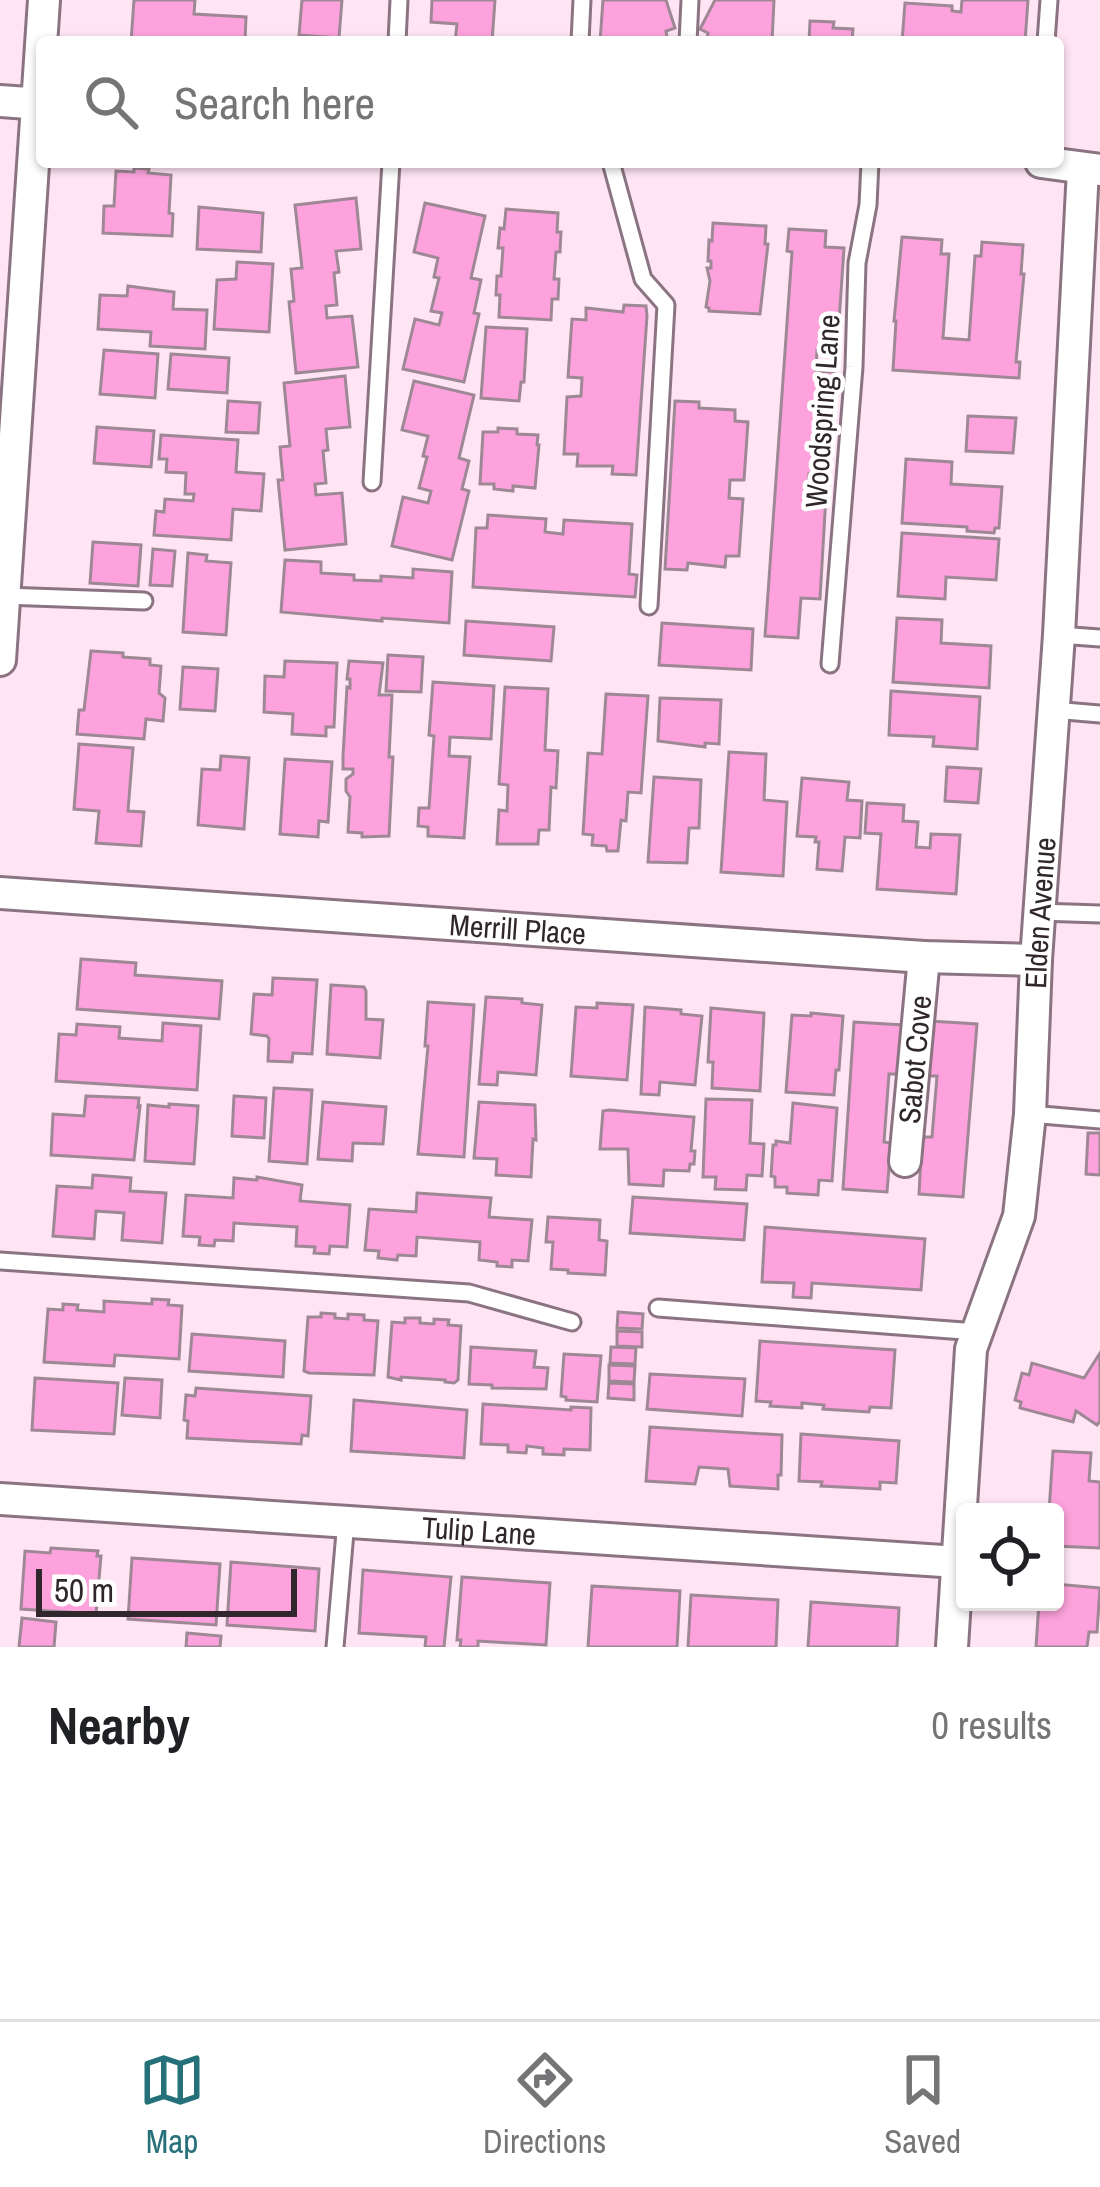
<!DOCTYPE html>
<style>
:root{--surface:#fff;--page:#f6f6f6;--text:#202124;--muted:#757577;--line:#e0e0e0;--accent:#267079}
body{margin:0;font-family:"Archivo Narrow",sans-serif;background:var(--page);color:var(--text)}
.controls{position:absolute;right:36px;bottom:36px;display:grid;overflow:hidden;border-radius:12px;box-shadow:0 3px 9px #0004}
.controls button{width:108px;height:108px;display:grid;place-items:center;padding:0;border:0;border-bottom:3px solid var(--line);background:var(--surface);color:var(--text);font:60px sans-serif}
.scale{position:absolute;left:36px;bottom:30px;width:261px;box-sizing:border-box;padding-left:12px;border:6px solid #30272c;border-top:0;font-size:33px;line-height:42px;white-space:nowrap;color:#30272c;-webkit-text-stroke:9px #fff;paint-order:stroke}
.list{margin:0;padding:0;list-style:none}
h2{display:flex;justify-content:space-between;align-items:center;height:156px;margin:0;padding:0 48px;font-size:51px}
h2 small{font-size:39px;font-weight:400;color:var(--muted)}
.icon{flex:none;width:66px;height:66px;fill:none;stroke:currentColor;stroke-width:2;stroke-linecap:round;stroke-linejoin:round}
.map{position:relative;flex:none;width:1100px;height:1647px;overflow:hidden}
.search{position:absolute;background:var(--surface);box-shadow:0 3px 9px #0004;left:36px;right:36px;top:36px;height:132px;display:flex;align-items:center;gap:30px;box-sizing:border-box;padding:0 42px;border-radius:12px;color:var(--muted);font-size:45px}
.sheet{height:372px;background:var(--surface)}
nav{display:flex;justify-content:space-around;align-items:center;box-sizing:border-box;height:168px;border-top:3px solid var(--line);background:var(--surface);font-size:33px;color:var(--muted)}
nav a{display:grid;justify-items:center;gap:6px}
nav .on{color:var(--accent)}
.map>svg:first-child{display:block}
.building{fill:#fda2dc;stroke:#9f8896;stroke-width:3}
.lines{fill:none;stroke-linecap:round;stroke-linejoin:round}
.lane-casing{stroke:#8b7481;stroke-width:21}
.street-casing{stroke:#8b7481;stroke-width:36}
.lane{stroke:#fff;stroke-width:15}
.street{stroke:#fff;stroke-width:30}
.labels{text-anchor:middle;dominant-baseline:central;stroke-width:9;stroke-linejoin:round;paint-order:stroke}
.street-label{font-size:30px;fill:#30272c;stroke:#fff}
</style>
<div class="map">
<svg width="1100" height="1647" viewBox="0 0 1100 1647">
<rect width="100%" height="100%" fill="#ffe5f4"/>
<!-- building -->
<g class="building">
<path d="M 134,0 L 195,0 L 194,14 L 246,17 L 245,42 L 131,42 Z"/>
<path d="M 302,0 L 342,0 L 339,38 L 299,35 Z"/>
<path d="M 432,0 L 495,0 L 492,42 L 455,42 L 457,24 L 431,22 Z"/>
<path d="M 603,0 L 666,0 L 675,28 L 666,31 L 668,42 L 600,42 Z"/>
<path d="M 715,0 L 774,0 L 772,42 L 703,42 L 707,40 L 708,33 L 700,29 Z"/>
<path d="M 962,0 L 1028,0 L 1025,42 L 902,42 L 905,3 L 952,6 L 952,11 L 961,12 Z"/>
<path d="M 810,21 L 834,22 L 833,28 L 853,29 L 852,42 L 809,42 Z"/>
<path d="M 134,168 L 149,169 L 148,173 L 171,175 L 169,213 L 173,214 L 172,236 L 103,233 L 104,206 L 114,206 L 116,171 L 134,172 Z"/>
<path d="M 356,198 L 361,249 L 336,251 L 339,272 L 334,273 L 337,305 L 326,306 L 327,318 L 352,316 L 358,367 L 296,373 L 289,302 L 294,301 L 291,269 L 302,268 L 295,205 Z"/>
<path d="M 425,203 L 485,216 L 471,278 L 481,280 L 474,313 L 479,314 L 464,382 L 403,369 L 415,319 L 439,325 L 442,313 L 431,311 L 439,278 L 434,277 L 438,258 L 414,252 Z"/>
<path d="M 199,207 L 263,213 L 261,252 L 197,249 Z"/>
<path d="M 506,209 L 558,213 L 557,232 L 561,232 L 560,252 L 556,252 L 554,279 L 559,279 L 558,299 L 552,299 L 551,320 L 499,317 L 500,295 L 496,295 L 497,276 L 501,276 L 503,248 L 498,248 L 500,228 L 504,229 Z"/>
<path d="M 713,223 L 766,226 L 765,244 L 768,244 L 760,314 L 709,311 L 709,308 L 706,307 L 710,281 L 707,268 L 711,268 L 711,261 L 708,261 L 709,240 L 712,241 Z"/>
<path d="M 789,229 L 826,231 L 825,247 L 844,248 L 837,351 L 817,350 L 816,371 L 835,372 L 828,476 L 809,474 L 808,494 L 826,495 L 820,599 L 801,598 L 798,638 L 765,636 L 792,252 L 787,251 Z"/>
<path d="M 902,237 L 942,240 L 941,254 L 949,254 L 943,338 L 969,340 L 975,256 L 981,256 L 982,242 L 1023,245 L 1021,274 L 1024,274 L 1016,362 L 1020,362 L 1019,378 L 893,370 L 896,321 L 894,321 Z"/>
<path d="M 237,262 L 273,264 L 269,332 L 214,329 L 217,280 L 236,279 Z"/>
<path d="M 128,286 L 174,292 L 173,309 L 207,310 L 205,349 L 150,346 L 151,332 L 98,329 L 100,295 L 127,296 Z"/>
<path d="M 624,305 L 646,306 L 647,316 L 636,475 L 612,474 L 613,466 L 577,466 L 578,454 L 564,454 L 567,397 L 581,396 L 582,378 L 568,377 L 572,319 L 586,320 L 586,308 L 623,312 Z"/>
<path d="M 486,327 L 527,329 L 524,382 L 521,382 L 519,401 L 481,398 Z"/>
<path d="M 104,350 L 158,354 L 155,398 L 100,394 Z"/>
<path d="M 171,354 L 229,358 L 227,393 L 168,389 Z"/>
<path d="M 345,376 L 350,427 L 326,429 L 328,450 L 323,451 L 326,483 L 315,484 L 316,495 L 342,493 L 346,544 L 285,550 L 278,480 L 283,480 L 280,447 L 290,446 L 284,383 Z"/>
<path d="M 414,381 L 474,395 L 459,458 L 469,461 L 462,489 L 469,491 L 452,560 L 392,546 L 403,497 L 428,503 L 431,491 L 419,488 L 427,457 L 423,456 L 428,436 L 402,430 Z"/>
<path d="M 228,401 L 260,403 L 258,433 L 226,432 Z"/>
<path d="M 675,401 L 699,402 L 699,408 L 735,410 L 735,421 L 748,422 L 744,480 L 730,480 L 729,498 L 743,499 L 739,556 L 726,556 L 725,567 L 688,563 L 687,570 L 665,569 Z"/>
<path d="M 968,416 L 1016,418 L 1013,453 L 966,451 Z"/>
<path d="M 97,427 L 154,431 L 151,467 L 94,463 Z"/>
<path d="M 498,428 L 517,429 L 517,434 L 538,435 L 537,445 L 539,445 L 535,488 L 513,486 L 513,491 L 494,489 L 494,484 L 480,484 L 483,432 L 498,432 Z"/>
<path d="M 161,435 L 238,440 L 236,472 L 264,474 L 261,511 L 233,509 L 231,540 L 154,535 L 156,511 L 164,512 L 165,499 L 193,501 L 194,494 L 185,494 L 186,473 L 166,472 L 167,459 L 159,459 Z"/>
<path d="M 906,459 L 952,462 L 951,484 L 1002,487 L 999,528 L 995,528 L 994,533 L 967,531 L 967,527 L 902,523 Z"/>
<path d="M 488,515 L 546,519 L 545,532 L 563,534 L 564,520 L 632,524 L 629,574 L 637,575 L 635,597 L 473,587 L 476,528 L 487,528 Z"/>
<path d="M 902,533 L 999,539 L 996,580 L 946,577 L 945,599 L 898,596 Z"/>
<path d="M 93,542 L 141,545 L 138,586 L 90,583 Z"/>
<path d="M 153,549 L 175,551 L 172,586 L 150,585 Z"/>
<path d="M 188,553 L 207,555 L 206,561 L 231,563 L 226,635 L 183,632 Z"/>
<path d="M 285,560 L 321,562 L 321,573 L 354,575 L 354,580 L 381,581 L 381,576 L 413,578 L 413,569 L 452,572 L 449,623 L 382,618 L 382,621 L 281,612 Z"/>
<path d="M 897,618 L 942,620 L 941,643 L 991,646 L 989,688 L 893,682 Z"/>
<path d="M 466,621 L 554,627 L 551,661 L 464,655 Z"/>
<path d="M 662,623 L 753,629 L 751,670 L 659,665 Z"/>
<path d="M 91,651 L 123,653 L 123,657 L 150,659 L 150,665 L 161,666 L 159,693 L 165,698 L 163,721 L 146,719 L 144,739 L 77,734 L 79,710 L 84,710 Z"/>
<path d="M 388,655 L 423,657 L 421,692 L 386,691 Z"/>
<path d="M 285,661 L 337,663 L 334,727 L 326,727 L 326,736 L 292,734 L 293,714 L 264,712 L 265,676 L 284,677 Z"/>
<path d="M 349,661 L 383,663 L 379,695 L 392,695 L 389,757 L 393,757 L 389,836 L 362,837 L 362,833 L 348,832 L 350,797 L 346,791 L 346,779 L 353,774 L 353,769 L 343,769 L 343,756 L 347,687 L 350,688 L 350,679 L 347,679 Z"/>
<path d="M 183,667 L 218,669 L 215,711 L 180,709 Z"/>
<path d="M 433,682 L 494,686 L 491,739 L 450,737 L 449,756 L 470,757 L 464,838 L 428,836 L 428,827 L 418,826 L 419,808 L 429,808 L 434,736 L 429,735 Z"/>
<path d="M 505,687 L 548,689 L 545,750 L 558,751 L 556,788 L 551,787 L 549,830 L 539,830 L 538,844 L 497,844 L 499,810 L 507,811 L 508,785 L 499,784 Z"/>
<path d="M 891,691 L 980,697 L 977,749 L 933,746 L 934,737 L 889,735 Z"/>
<path d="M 606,694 L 648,696 L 641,793 L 628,792 L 626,821 L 621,820 L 618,851 L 607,851 L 606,846 L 592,845 L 593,835 L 583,834 L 588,753 L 602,754 Z"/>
<path d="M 660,698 L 721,700 L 719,744 L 705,743 L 705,747 L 658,741 Z"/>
<path d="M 79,744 L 133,748 L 128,811 L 144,812 L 141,846 L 96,843 L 99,811 L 74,809 Z"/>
<path d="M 729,752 L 766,754 L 764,800 L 787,802 L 783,876 L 721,872 Z"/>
<path d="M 221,756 L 249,758 L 244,829 L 198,825 L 202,769 L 220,770 Z"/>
<path d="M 285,759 L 332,762 L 328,822 L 319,821 L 318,837 L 280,834 Z"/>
<path d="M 947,767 L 981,769 L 978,803 L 945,801 Z"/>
<path d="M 654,777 L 701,780 L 699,828 L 689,828 L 687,863 L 648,862 Z"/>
<path d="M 802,778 L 849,782 L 847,800 L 862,801 L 860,838 L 845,837 L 842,871 L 817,869 L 819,842 L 815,842 L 816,837 L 797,836 Z"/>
<path d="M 867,803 L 904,805 L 903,821 L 918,822 L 916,847 L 930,848 L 931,834 L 960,835 L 956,894 L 877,889 L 881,834 L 865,833 Z"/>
<path d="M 81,959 L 136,963 L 135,975 L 222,981 L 219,1019 L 77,1009 Z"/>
<path d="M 273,978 L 317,980 L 312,1054 L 293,1053 L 292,1062 L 268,1061 L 269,1039 L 267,1036 L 251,1034 L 254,994 L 272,995 Z"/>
<path d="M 331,985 L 364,987 L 366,991 L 366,1019 L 383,1020 L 380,1058 L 327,1054 Z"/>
<path d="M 486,997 L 522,999 L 522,1003 L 542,1005 L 536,1075 L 498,1072 L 497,1085 L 479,1084 Z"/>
<path d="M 428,1002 L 474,1005 L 464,1157 L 418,1154 L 428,1046 L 425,1046 Z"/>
<path d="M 597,1003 L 633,1005 L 627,1080 L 571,1076 L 576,1007 L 597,1008 Z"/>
<path d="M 645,1007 L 681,1010 L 681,1014 L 702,1016 L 695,1085 L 660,1082 L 659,1095 L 641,1094 Z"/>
<path d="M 711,1008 L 764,1013 L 760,1091 L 712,1088 L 713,1062 L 708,1062 Z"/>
<path d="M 811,1013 L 843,1016 L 839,1070 L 836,1070 L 834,1095 L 786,1092 L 792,1015 L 811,1016 Z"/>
<path d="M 930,1021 L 977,1024 L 963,1197 L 919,1194 L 922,1137 L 932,1137 L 937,1076 L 926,1076 Z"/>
<path d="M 854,1022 L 903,1025 L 900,1074 L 889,1074 L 884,1142 L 891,1143 L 887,1192 L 843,1189 Z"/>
<path d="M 163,1023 L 201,1026 L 197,1090 L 56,1081 L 59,1034 L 76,1035 L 77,1024 L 120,1027 L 119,1038 L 162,1041 Z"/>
<path d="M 274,1088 L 312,1090 L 307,1164 L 269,1161 Z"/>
<path d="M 86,1096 L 139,1098 L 138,1107 L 140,1106 L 134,1160 L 51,1155 L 53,1114 L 84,1116 Z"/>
<path d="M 234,1096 L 266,1098 L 264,1138 L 232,1136 Z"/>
<path d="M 706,1099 L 752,1100 L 750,1143 L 764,1144 L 762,1176 L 747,1175 L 746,1190 L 715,1189 L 716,1177 L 703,1177 Z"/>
<path d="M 323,1102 L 386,1107 L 383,1144 L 353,1143 L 352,1161 L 318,1159 Z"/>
<path d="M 479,1102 L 535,1105 L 536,1140 L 533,1139 L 531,1177 L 496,1175 L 497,1159 L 474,1158 Z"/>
<path d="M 793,1103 L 837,1108 L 832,1181 L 819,1180 L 818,1195 L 787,1193 L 787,1187 L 775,1187 L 775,1177 L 771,1176 L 773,1145 L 776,1145 L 776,1141 L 790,1143 Z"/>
<path d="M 169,1104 L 198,1106 L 194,1164 L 145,1161 L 148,1105 L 169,1107 Z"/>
<path d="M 609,1110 L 694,1117 L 691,1151 L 695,1151 L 694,1164 L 690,1164 L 689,1171 L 664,1170 L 663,1186 L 629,1184 L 628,1149 L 600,1149 L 603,1111 Z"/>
<path d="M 1088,1133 L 1100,1133 L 1100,1175 L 1086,1174 Z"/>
<path d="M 93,1175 L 131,1178 L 130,1191 L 166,1193 L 162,1243 L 122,1240 L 124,1213 L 96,1211 L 94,1239 L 53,1236 L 57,1186 L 92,1188 Z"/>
<path d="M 257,1177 L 302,1185 L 300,1201 L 350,1205 L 347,1247 L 330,1246 L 329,1254 L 314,1253 L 315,1247 L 296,1246 L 297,1227 L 234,1223 L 233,1241 L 215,1240 L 214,1246 L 199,1245 L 200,1237 L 183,1236 L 186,1195 L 233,1198 L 234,1178 L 257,1180 Z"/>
<path d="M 417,1193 L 491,1198 L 489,1217 L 532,1220 L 528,1261 L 512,1260 L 512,1267 L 497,1266 L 497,1262 L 479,1260 L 480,1242 L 417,1237 L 416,1256 L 398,1255 L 397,1260 L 378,1258 L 379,1251 L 365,1250 L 369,1209 L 416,1212 Z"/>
<path d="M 633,1197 L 747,1204 L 744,1240 L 630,1233 Z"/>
<path d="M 548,1217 L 600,1220 L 599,1240 L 607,1241 L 605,1275 L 568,1273 L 568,1270 L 551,1269 L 553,1242 L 546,1242 Z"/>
<path d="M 765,1227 L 925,1239 L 921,1290 L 812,1283 L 811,1298 L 793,1297 L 794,1283 L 762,1282 Z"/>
<path d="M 152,1299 L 169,1300 L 168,1305 L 182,1306 L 179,1359 L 115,1355 L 114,1366 L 44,1362 L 48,1309 L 63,1310 L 63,1304 L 78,1305 L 77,1310 L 104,1312 L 104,1301 L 152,1304 Z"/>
<path d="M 618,1312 L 643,1314 L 642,1329 L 617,1328 Z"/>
<path d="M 321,1313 L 335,1314 L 335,1318 L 348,1319 L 348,1314 L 364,1315 L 364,1320 L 378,1321 L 374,1375 L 309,1373 L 304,1371 L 308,1317 L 321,1317 Z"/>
<path d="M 405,1318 L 420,1318 L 420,1323 L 434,1324 L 434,1319 L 449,1320 L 448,1325 L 461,1326 L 458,1380 L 454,1383 L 445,1382 L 445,1380 L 401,1377 L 401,1380 L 388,1377 L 392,1322 L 405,1323 Z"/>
<path d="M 617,1331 L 642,1332 L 642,1347 L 617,1346 Z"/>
<path d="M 192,1334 L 285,1341 L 283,1377 L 189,1371 Z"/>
<path d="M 760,1341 L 895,1350 L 891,1408 L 870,1407 L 869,1412 L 823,1409 L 824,1405 L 802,1403 L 802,1408 L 770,1406 L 771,1402 L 756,1401 Z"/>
<path d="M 471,1347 L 536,1351 L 534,1367 L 548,1368 L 546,1389 L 492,1388 L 492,1385 L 469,1384 Z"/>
<path d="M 611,1347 L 636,1348 L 635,1364 L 610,1363 Z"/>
<path d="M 1100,1353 L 1100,1421 L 1097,1425 L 1076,1411 L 1073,1422 L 1020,1408 L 1021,1402 L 1015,1400 L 1022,1373 L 1029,1375 L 1032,1363 L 1084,1378 Z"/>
<path d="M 564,1354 L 601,1356 L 597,1402 L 566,1400 L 566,1397 L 561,1396 Z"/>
<path d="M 609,1365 L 635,1366 L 634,1382 L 609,1381 Z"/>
<path d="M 650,1374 L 745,1379 L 742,1416 L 647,1409 Z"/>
<path d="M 35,1378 L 118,1383 L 114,1434 L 32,1430 Z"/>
<path d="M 125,1378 L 162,1380 L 160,1418 L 122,1415 Z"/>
<path d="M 609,1383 L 634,1384 L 634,1400 L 608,1398 Z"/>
<path d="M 196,1388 L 311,1396 L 308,1436 L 302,1435 L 301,1444 L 187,1438 L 188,1421 L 184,1420 L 186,1395 L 195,1396 Z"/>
<path d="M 354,1400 L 467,1410 L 464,1458 L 351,1451 Z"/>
<path d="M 483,1404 L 571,1410 L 571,1407 L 591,1408 L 590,1450 L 564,1449 L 564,1455 L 543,1454 L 543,1448 L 527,1446 L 526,1453 L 508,1452 L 508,1445 L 481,1444 Z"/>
<path d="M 650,1427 L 782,1435 L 781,1475 L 778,1475 L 778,1489 L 730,1486 L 728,1469 L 699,1467 L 695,1484 L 646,1481 Z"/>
<path d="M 801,1434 L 899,1441 L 896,1483 L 880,1482 L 880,1489 L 821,1486 L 822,1482 L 799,1481 Z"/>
<path d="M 1053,1451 L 1091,1453 L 1089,1481 L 1100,1482 L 1100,1548 L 1055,1546 L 1055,1512 L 1049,1512 Z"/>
<path d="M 51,1548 L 98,1551 L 97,1556 L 101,1556 L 96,1614 L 21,1609 L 25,1551 L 50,1553 Z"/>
<path d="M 132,1558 L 220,1564 L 216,1625 L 128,1619 Z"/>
<path d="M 231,1562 L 319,1569 L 315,1631 L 227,1625 Z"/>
<path d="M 363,1570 L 451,1577 L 444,1647 L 425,1647 L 426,1637 L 359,1633 Z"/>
<path d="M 462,1577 L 550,1583 L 546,1645 L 478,1641 L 478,1647 L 460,1647 L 461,1640 L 457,1640 Z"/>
<path d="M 1055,1584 L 1100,1588 L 1097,1632 L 1089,1632 L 1087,1647 L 1036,1647 L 1039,1602 L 1055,1602 Z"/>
<path d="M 592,1586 L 680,1591 L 677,1647 L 588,1647 Z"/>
<path d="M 691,1595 L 778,1600 L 776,1647 L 688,1647 Z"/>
<path d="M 811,1602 L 899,1608 L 897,1647 L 808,1647 Z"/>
<path d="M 22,1618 L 56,1622 L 54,1647 L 19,1647 Z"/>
<path d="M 187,1633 L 221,1636 L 220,1647 L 186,1647 Z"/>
</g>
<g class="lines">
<!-- lane casing -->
<g class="lane-casing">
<g id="lane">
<path d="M 397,42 L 399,0"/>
<path d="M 580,42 L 582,0"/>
<path d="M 688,42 L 690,0"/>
<path d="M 1046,42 L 1049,0"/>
<path d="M 611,162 L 643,279 L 666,305 L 649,606"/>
<path d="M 372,482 L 391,162"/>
<path d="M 4,596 L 144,601"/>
<path d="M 1059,635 L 1100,638"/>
<path d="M 830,664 L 854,367 L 857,263 L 868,205 L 870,162"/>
<path d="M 1053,710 L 1100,714"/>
<path d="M 1039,912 L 1100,914"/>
<path d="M 1030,1114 L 1100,1120"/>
<path d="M 0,1261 L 469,1293 L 572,1322"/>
<path d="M 658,1308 L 977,1332"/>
<path d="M 335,1647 L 346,1521"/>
</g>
</g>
<!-- street casing -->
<g class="street-casing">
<g id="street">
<path d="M 0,101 L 42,104"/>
<path d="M 1041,162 L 1100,170"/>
<path d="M 0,660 L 44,0"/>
<path id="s1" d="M 0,893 L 924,957 L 1036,960"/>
<path id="s2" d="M 905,1161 L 924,957"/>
<path id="s3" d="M 0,1499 L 958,1562"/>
<path id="s4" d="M 952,1647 L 971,1349 L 1019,1216 L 1030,1114 L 1036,960 L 1059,635 L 1083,169"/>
</g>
</g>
<!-- lane -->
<use href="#lane" class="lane"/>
<!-- street -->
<use href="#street" class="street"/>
</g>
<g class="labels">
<!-- street labels -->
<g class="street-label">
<text transform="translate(822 411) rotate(-86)">Woodspring Lane</text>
<text stroke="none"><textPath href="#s4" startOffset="744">Elden Avenue</textPath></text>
<text stroke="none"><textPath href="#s1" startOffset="519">Merrill Place</textPath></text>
<text stroke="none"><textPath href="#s2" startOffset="102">Sabot Cove</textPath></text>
<text stroke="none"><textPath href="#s3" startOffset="480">Tulip Lane</textPath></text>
</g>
</g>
</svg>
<div class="controls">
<button><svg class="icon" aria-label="locate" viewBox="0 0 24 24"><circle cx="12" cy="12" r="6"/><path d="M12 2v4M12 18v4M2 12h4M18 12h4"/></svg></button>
</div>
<div class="scale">50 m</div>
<div class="search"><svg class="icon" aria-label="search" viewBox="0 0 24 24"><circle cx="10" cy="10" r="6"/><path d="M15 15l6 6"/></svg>Search here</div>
</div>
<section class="sheet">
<h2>Nearby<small>0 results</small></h2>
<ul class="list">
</ul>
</section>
<nav>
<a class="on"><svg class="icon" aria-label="map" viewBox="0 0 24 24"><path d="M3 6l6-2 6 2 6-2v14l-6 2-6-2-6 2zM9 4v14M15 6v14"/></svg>Map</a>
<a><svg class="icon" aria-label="directions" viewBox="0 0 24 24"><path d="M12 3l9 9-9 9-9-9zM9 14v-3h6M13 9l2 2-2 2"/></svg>Directions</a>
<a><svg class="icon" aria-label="saved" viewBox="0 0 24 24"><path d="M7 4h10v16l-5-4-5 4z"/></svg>Saved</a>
</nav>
